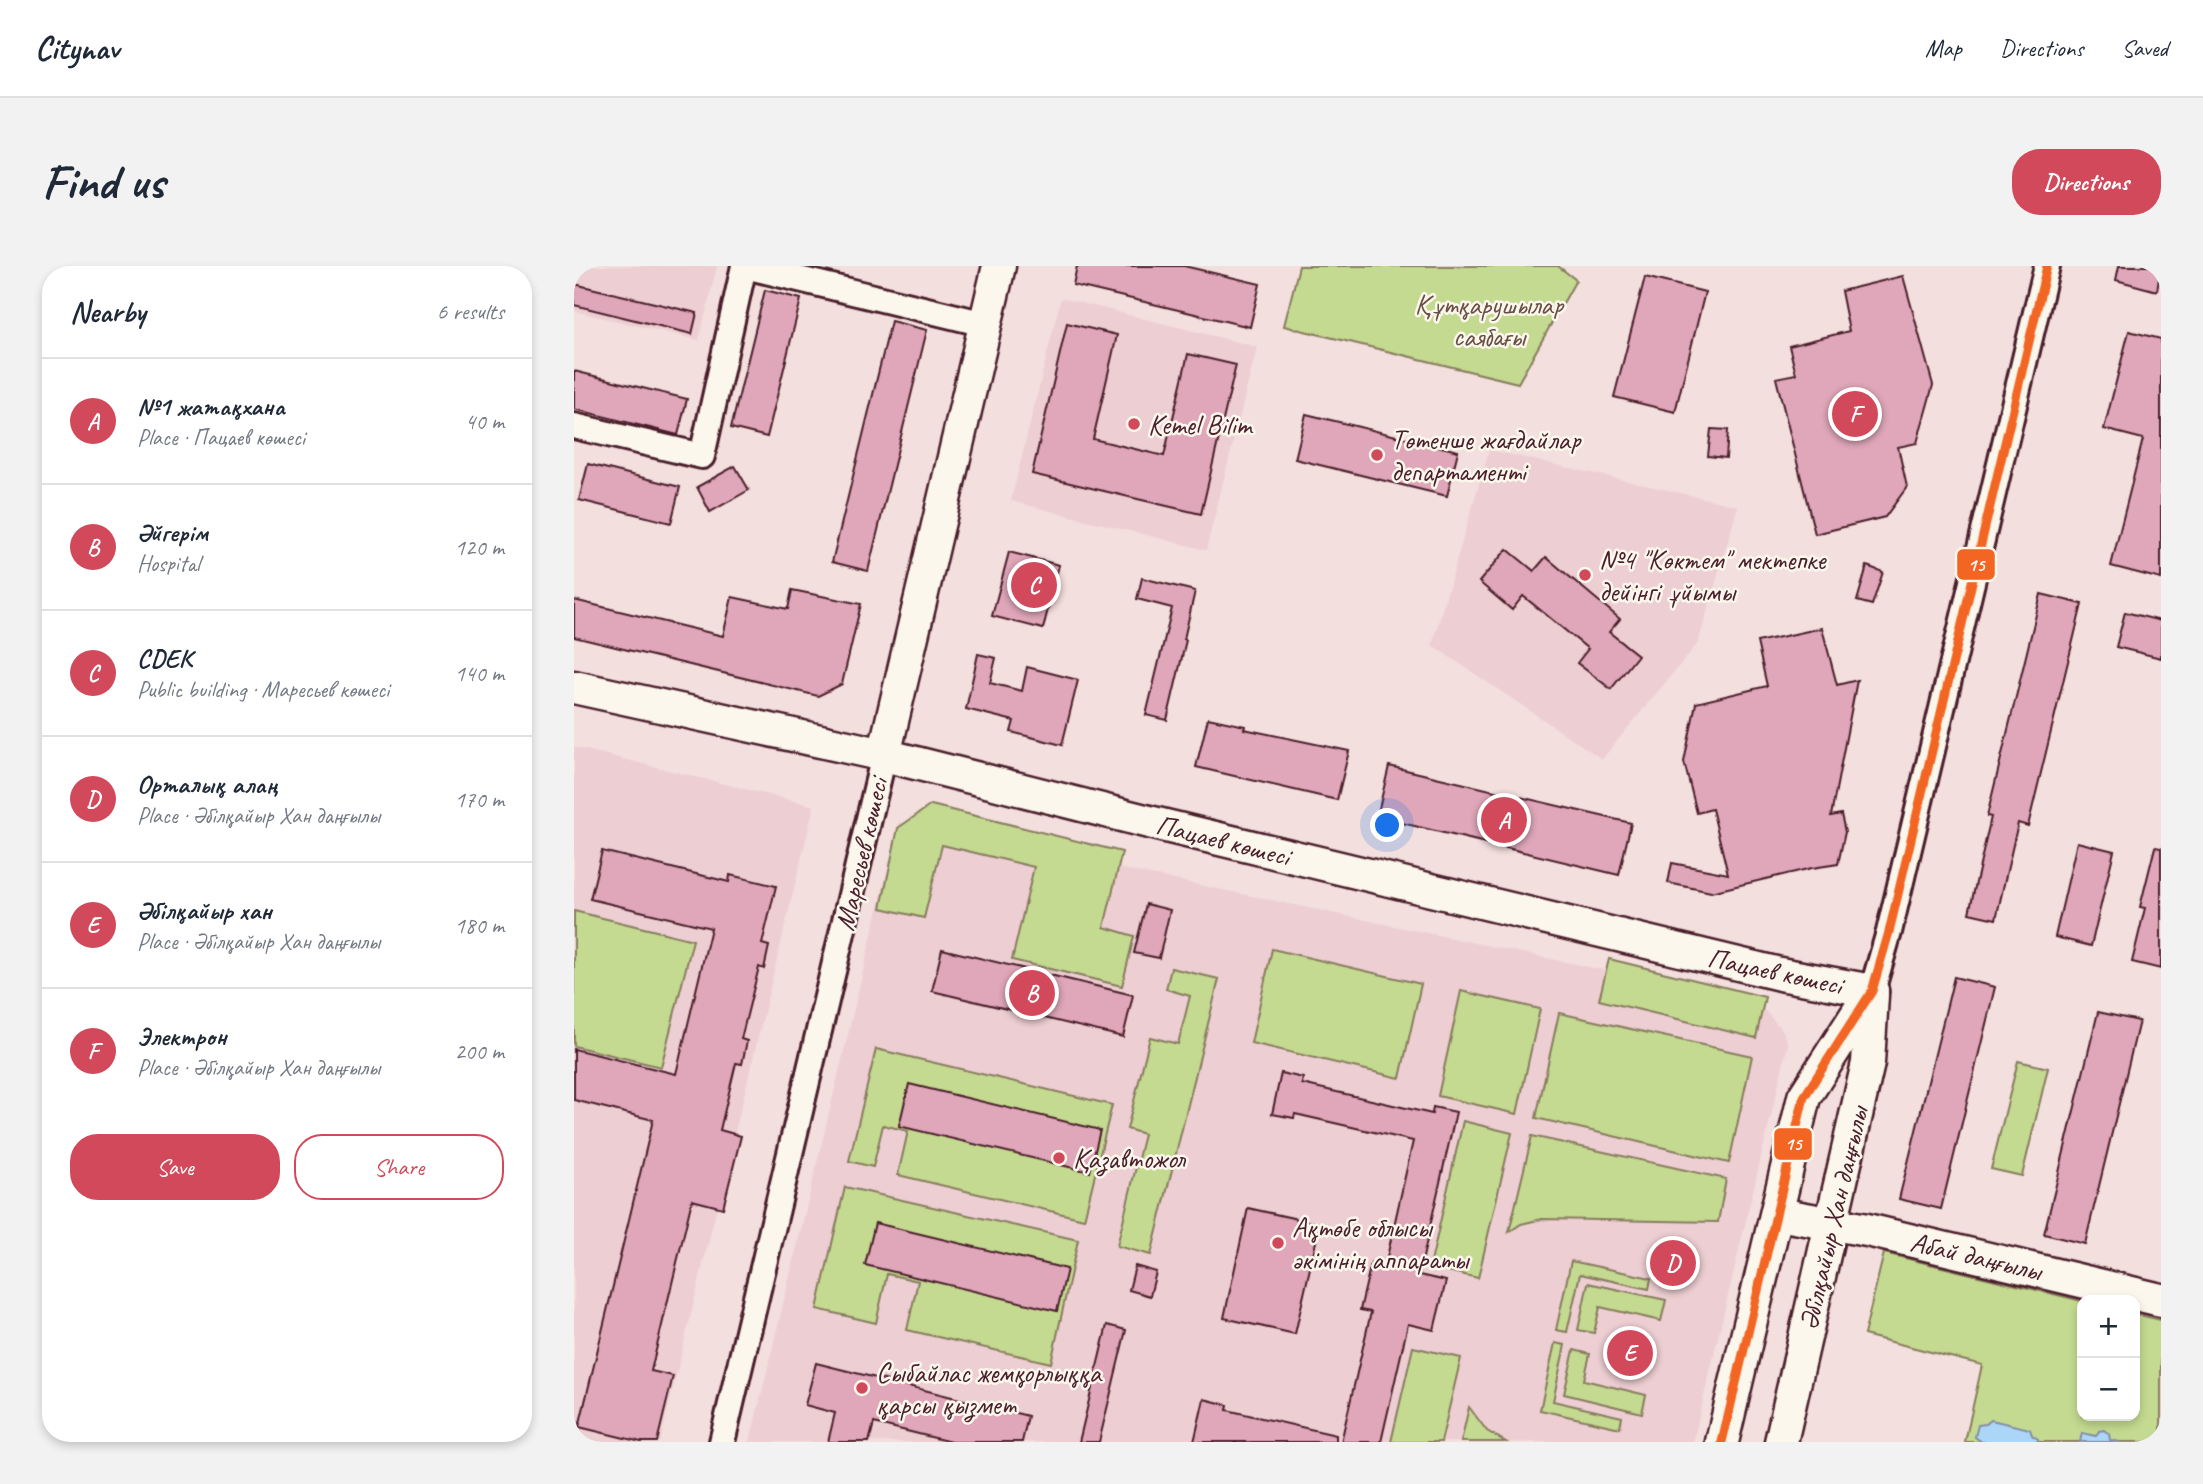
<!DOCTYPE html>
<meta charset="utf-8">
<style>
:root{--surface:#fff;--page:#f2f2f3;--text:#1f2937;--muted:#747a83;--line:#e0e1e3;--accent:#d1495b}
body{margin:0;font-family:Caveat,sans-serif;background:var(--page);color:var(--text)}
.controls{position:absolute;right:21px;bottom:21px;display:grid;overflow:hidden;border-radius:14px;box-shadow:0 4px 10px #0003}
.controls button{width:63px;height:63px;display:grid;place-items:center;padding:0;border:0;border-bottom:2px solid var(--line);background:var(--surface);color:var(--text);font:35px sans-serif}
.you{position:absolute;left:814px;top:560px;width:24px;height:24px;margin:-18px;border:5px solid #fff;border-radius:50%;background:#1a73e8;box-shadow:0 0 0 10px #1a73e833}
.badge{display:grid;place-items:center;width:46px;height:46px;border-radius:50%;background:var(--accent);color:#fff;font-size:23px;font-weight:700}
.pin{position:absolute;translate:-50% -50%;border:4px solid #fff;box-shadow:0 2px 7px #0006}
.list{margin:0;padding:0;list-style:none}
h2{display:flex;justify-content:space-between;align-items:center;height:91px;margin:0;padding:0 28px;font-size:30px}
h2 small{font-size:23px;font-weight:400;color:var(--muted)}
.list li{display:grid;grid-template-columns:46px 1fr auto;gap:21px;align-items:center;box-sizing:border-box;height:126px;padding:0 28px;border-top:2px solid var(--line)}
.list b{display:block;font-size:26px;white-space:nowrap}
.list p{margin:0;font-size:23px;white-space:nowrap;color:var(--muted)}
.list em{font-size:23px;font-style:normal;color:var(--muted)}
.actions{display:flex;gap:14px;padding:21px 28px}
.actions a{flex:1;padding:16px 0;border:2px solid var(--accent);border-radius:28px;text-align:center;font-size:24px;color:var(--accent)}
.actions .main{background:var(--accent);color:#fff}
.map{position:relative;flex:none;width:1587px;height:1176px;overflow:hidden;border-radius:28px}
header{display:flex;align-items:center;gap:42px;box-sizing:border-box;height:98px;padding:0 35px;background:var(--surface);border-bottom:2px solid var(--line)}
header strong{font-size:33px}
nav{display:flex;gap:38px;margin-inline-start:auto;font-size:24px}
.intro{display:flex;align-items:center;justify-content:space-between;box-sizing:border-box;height:168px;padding:0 42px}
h1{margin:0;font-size:49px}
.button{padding:18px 32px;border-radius:28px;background:var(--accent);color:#fff;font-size:24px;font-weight:700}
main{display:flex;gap:42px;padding:0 42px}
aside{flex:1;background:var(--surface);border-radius:28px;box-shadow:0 4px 10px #0003}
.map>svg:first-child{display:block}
.built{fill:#edced2}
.green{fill:#c4da90;stroke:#877c5e;stroke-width:2}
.water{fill:#acd6f7;stroke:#858da5;stroke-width:2}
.building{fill:#dfa7b9;stroke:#4a1f2b;stroke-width:2}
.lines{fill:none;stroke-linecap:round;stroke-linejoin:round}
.minor-casing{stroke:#4a1f2b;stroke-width:30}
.major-casing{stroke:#4a1f2b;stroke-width:37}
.minor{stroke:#fbf7ec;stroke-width:24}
.major{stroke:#fbf7ec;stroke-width:32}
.bus-1-casing{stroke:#fbf7ec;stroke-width:14}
.bus-1{stroke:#f26522;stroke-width:9}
.poi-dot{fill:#d1495b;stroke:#fbf7ec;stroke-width:2.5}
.labels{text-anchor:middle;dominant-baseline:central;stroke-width:5;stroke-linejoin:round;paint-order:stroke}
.park-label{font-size:28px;fill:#684e44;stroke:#fbf7ec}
.poi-label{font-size:28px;fill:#4a1f2b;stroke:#fbf7ec;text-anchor:start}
.street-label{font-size:28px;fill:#4a1f2b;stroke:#fbf7ec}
.line-badge{stroke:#fbf7ec;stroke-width:2.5}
.badge-label{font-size:19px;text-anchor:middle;font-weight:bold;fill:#fff}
</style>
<header>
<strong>Citynav</strong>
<nav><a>Map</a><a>Directions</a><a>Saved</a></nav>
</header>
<div class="intro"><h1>Find us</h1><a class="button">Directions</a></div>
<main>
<aside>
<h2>Nearby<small>6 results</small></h2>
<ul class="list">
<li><span class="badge">A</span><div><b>№1 жатақхана</b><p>Place · Пацаев көшесі</p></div><em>40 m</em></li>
<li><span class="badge">B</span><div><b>Әйгерім</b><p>Hospital</p></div><em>120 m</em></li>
<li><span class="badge">C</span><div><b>CDEK</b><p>Public building · Маресьев көшесі</p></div><em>140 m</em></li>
<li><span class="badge">D</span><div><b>Орталық алаң</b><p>Place · Әбілқайыр Хан даңғылы</p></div><em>170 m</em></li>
<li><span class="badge">E</span><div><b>Әбілқайыр хан</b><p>Place · Әбілқайыр Хан даңғылы</p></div><em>180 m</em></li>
<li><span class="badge">F</span><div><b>Электрон</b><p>Place · Әбілқайыр Хан даңғылы</p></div><em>200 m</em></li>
</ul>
<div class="actions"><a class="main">Save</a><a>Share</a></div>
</aside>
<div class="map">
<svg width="1587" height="1176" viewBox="0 0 1587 1176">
<rect width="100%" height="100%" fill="#f3dfdd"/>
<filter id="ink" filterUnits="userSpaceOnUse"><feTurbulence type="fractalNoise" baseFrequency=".0143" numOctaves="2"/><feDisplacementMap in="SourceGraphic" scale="14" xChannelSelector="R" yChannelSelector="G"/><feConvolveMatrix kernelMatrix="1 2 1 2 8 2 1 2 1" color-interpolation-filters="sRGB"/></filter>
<g filter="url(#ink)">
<!-- built -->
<g class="built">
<path d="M 0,0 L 143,0 L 125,74 L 0,45 Z"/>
<path d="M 487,32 L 683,81 L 632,284 L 437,235 Z"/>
<path d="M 915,184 L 1164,240 L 1124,377 L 1028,493 L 858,379 Z"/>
<path d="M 0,481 L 240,540 L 86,1176 L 0,1176 Z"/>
<path d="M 325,556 L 1172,734 L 1192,746 L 1209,765 L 1214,778 L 1119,1176 L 176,1176 Z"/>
</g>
<!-- green -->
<g class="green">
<path d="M 725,0 L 984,0 L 1002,14 L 944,117 L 710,60 Z"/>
<path d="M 357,539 L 548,586 L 530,661 L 560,670 L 548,720 L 438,694 L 460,601 L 368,579 L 350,652 L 307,642 L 324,562 Z"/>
<path d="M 0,645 L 119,674 L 87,801 L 0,780 Z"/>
<path d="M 698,683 L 847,718 L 826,812 L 677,777 Z"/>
<path d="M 1035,693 L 1191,731 L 1182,772 L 1025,734 Z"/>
<path d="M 597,702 L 645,713 L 577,989 L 543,980 L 570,868 L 553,863 L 576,771 L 604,778 L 616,730 L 592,723 Z"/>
<path d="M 887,725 L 966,743 L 943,848 L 864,830 Z"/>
<path d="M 985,747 L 1178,790 L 1155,897 L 962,852 Z"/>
<path d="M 302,783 L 538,839 L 510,953 L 324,909 L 334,865 L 309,859 L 299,901 L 275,895 Z"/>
<path d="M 1444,795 L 1474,802 L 1448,910 L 1417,903 Z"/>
<path d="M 889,855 L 938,867 L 904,1012 L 856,1001 Z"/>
<path d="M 958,870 L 1152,913 L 1144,956 L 968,953 L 947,958 L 935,966 Z"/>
<path d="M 271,921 L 504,974 L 477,1097 L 333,1064 L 344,1015 L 313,1008 L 302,1057 L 243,1043 Z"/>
<path d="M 1310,987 L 1508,1035 L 1508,1150 L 1561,1150 L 1561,1048 L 1587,1054 L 1587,1176 L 1391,1176 L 1408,1099 L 1290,1069 Z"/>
<path d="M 997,995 L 1077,1012 L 1075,1023 L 1006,1008 L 993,1066 L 982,1064 Z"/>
<path d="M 1014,1017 L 1092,1034 L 1087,1055 L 1026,1041 L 1020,1067 L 1004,1064 Z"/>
<path d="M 981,1077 L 991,1079 L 979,1135 L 1048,1151 L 1046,1162 L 966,1144 Z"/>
<path d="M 839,1081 L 887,1092 L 867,1176 L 817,1176 Z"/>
<path d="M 1000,1084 L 1016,1088 L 1010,1114 L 1072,1129 L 1068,1147 L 990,1128 Z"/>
<path d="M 895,1141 L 913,1165 L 932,1176 L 887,1176 Z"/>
</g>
<!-- water -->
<g class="water">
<path d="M 1417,1154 L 1456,1163 L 1458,1169 L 1464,1173 L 1464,1176 L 1408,1176 L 1401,1171 L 1404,1159 L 1412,1158 Z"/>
<path d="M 1530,1164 L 1535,1168 L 1536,1174 L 1546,1176 L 1506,1176 L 1508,1167 L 1522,1170 L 1525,1165 Z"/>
</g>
<!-- building -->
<g class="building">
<path d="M 503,0 L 610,0 L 686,18 L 676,61 L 499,19 Z"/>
<path d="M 1545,0 L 1587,0 L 1583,25 L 1542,14 Z"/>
<path d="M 1329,10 L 1359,119 L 1343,177 L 1324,181 L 1333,221 L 1311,251 L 1241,268 L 1202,112 L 1222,108 L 1215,80 L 1275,65 L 1267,25 Z"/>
<path d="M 1071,11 L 1131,26 L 1101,146 L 1040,131 Z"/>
<path d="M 0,18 L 123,47 L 118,68 L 0,39 Z"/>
<path d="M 191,24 L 227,33 L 193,171 L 157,162 Z"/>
<path d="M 317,55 L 353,64 L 294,305 L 258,296 Z"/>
<path d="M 493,57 L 543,69 L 519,173 L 590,190 L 614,88 L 662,99 L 627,248 L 458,208 Z"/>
<path d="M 1555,65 L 1587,73 L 1587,313 L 1537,300 L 1569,173 L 1530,163 Z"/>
<path d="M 0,105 L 113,133 L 104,169 L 0,143 Z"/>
<path d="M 732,148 L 884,185 L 873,230 L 721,193 Z"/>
<path d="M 1137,163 L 1154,164 L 1152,192 L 1134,190 Z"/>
<path d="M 14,198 L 106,221 L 97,257 L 5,234 Z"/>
<path d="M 161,200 L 175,224 L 136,246 L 123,221 Z"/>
<path d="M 933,283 L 960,305 L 972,291 L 1046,353 L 1035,366 L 1064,389 L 1037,423 L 1003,397 L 1014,383 L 949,330 L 938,344 L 905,316 Z"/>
<path d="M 435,286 L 485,299 L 469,363 L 418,350 Z"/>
<path d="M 1293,300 L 1309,306 L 1298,339 L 1283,335 Z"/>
<path d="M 568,312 L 621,325 L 610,373 L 612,374 L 593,454 L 572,449 L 598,342 L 563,333 Z"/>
<path d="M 218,324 L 287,338 L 268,418 L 244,430 L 0,371 L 0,334 L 149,370 L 158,331 L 214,343 Z"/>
<path d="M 1467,328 L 1508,338 L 1454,560 L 1444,557 L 1422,653 L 1395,647 L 1417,551 L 1413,550 Z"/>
<path d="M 1551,346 L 1587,355 L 1587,392 L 1542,381 Z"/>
<path d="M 1248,362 L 1263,419 L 1283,414 L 1257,550 L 1267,548 L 1271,566 L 1264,598 L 1238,602 L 1137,626 L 1094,617 L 1098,597 L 1154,608 L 1138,543 L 1123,547 L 1110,496 L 1122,437 L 1193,420 L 1183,376 Z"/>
<path d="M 404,388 L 422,392 L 416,417 L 448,425 L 453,401 L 504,414 L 488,479 L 437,466 L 440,455 L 392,443 Z"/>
<path d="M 634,452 L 671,460 L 670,463 L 775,485 L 763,534 L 622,501 Z"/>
<path d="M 815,500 L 1057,557 L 1045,609 L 803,551 Z"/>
<path d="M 1503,576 L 1540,585 L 1517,680 L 1481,671 Z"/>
<path d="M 1581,581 L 1587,582 L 1587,703 L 1558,696 L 1571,642 L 1566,641 Z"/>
<path d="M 28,585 L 155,616 L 156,609 L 202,620 L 188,678 L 195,680 L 190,703 L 185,701 L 167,773 L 173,775 L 168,798 L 162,797 L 146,864 L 167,870 L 149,942 L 118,934 L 77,1105 L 99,1110 L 83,1176 L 67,1176 L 5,1161 L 79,854 L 0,834 L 0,783 L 102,808 L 137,662 L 16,633 Z"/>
<path d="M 572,638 L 596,644 L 585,692 L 560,687 Z"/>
<path d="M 368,683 L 559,729 L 549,771 L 358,725 Z"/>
<path d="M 1380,711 L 1421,721 L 1367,943 L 1325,933 Z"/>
<path d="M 1524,746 L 1565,755 L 1511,978 L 1470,968 Z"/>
<path d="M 707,807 L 729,812 L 728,818 L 858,848 L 859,841 L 882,846 L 845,1009 L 872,1015 L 860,1064 L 834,1058 L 807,1176 L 767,1176 L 797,1046 L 786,1044 L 797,997 L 811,1000 L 839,875 L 721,848 L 720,852 L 698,848 Z"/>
<path d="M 335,818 L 526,864 L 516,906 L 325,860 Z"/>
<path d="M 674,942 L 746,958 L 721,1068 L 650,1052 Z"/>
<path d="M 301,957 L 493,1003 L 483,1045 L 291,999 Z"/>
<path d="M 561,1000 L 582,1006 L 576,1030 L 555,1024 Z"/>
<path d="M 533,1059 L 552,1064 L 525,1176 L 505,1176 Z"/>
<path d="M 242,1097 L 454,1150 L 448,1176 L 377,1176 L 300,1157 L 295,1176 L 254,1176 L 261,1147 L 231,1139 Z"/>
<path d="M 630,1133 L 654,1139 L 653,1144 L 762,1169 L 762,1176 L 620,1176 Z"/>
</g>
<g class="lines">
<!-- minor casing -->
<g class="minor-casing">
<g id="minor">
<path d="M 171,0 L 411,58"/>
<path d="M 0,160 L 128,190 L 170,0"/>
<path d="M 1298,725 L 1315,666 L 1473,0"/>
<path d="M 148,1176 L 310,489"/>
</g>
</g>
<!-- major casing -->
<g class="major-casing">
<g id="major">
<path d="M 0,421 L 310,489 L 579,557 L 1206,708 L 1298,725"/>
<path d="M 310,489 L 425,0"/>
<path d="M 1204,948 L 1293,964 L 1587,1034"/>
<path d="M 1148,1176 L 1230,831 L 1298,725"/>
<path d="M 1207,1176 L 1294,797 L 1298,729"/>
</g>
</g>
<!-- minor -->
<use href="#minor" class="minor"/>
<!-- major -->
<use href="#major" class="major"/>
<!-- bus-1 casing -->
<g class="bus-1-casing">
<path id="bus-1" d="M 1148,1176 L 1230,831 L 1298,725 L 1315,666 L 1473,0"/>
</g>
<!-- bus-1 -->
<use href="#bus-1" class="bus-1"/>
</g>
</g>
<!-- markers -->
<g class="poi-dot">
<circle cx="560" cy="158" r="7"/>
<circle cx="803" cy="189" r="7"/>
<circle cx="1011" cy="309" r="7"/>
<circle cx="485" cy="892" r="7"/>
<circle cx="704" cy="977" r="7"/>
<circle cx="288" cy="1122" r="7"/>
</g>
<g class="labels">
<!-- park labels -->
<g class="park-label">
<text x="915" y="38">Құтқарушылар<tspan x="915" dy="32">саябағы</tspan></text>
</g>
<!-- poi labels -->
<g class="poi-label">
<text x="574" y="158">Kemel Bilim</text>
<text x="817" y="173">Төтенше жағдайлар<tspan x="817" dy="32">департаменті</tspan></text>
<text x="1025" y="293">№4 "Көктем" мектепке<tspan x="1025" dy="32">дейінгі ұйымы</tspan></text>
<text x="499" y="892">Қазавтожол</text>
<text x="718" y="961">Ақтөбе облысы<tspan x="718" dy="32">әкімінің аппараты</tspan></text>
<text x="302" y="1106">Сыбайлас жемқорлыққа<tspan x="302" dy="32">қарсы қызмет</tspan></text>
</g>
<!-- street labels -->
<g class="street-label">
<text transform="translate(649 574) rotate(14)">Пацаев көшесі</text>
<text transform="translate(287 588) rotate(-77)">Маресьев көшесі</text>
<text transform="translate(1201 705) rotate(12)">Пацаев көшесі</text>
<text transform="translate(1259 952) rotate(-77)">Әбілқайыр Хан даңғылы</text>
<text transform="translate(1402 990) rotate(13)">Абай даңғылы</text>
</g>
</g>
<g class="line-badge">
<rect x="1382" y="282" width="40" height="33" rx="7" fill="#f26522"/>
<rect x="1199" y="861" width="40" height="34" rx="7" fill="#f26522"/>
</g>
<g class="badge-label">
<text x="1402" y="305">15</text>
<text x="1219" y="884">15</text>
</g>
</svg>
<div class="controls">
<button>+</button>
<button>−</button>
</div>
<div class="you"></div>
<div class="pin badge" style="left:930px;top:554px">A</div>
<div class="pin badge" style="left:458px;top:727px">B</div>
<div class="pin badge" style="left:460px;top:319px">C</div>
<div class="pin badge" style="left:1099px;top:997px">D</div>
<div class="pin badge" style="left:1056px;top:1087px">E</div>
<div class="pin badge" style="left:1281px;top:148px">F</div>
</div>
</main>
